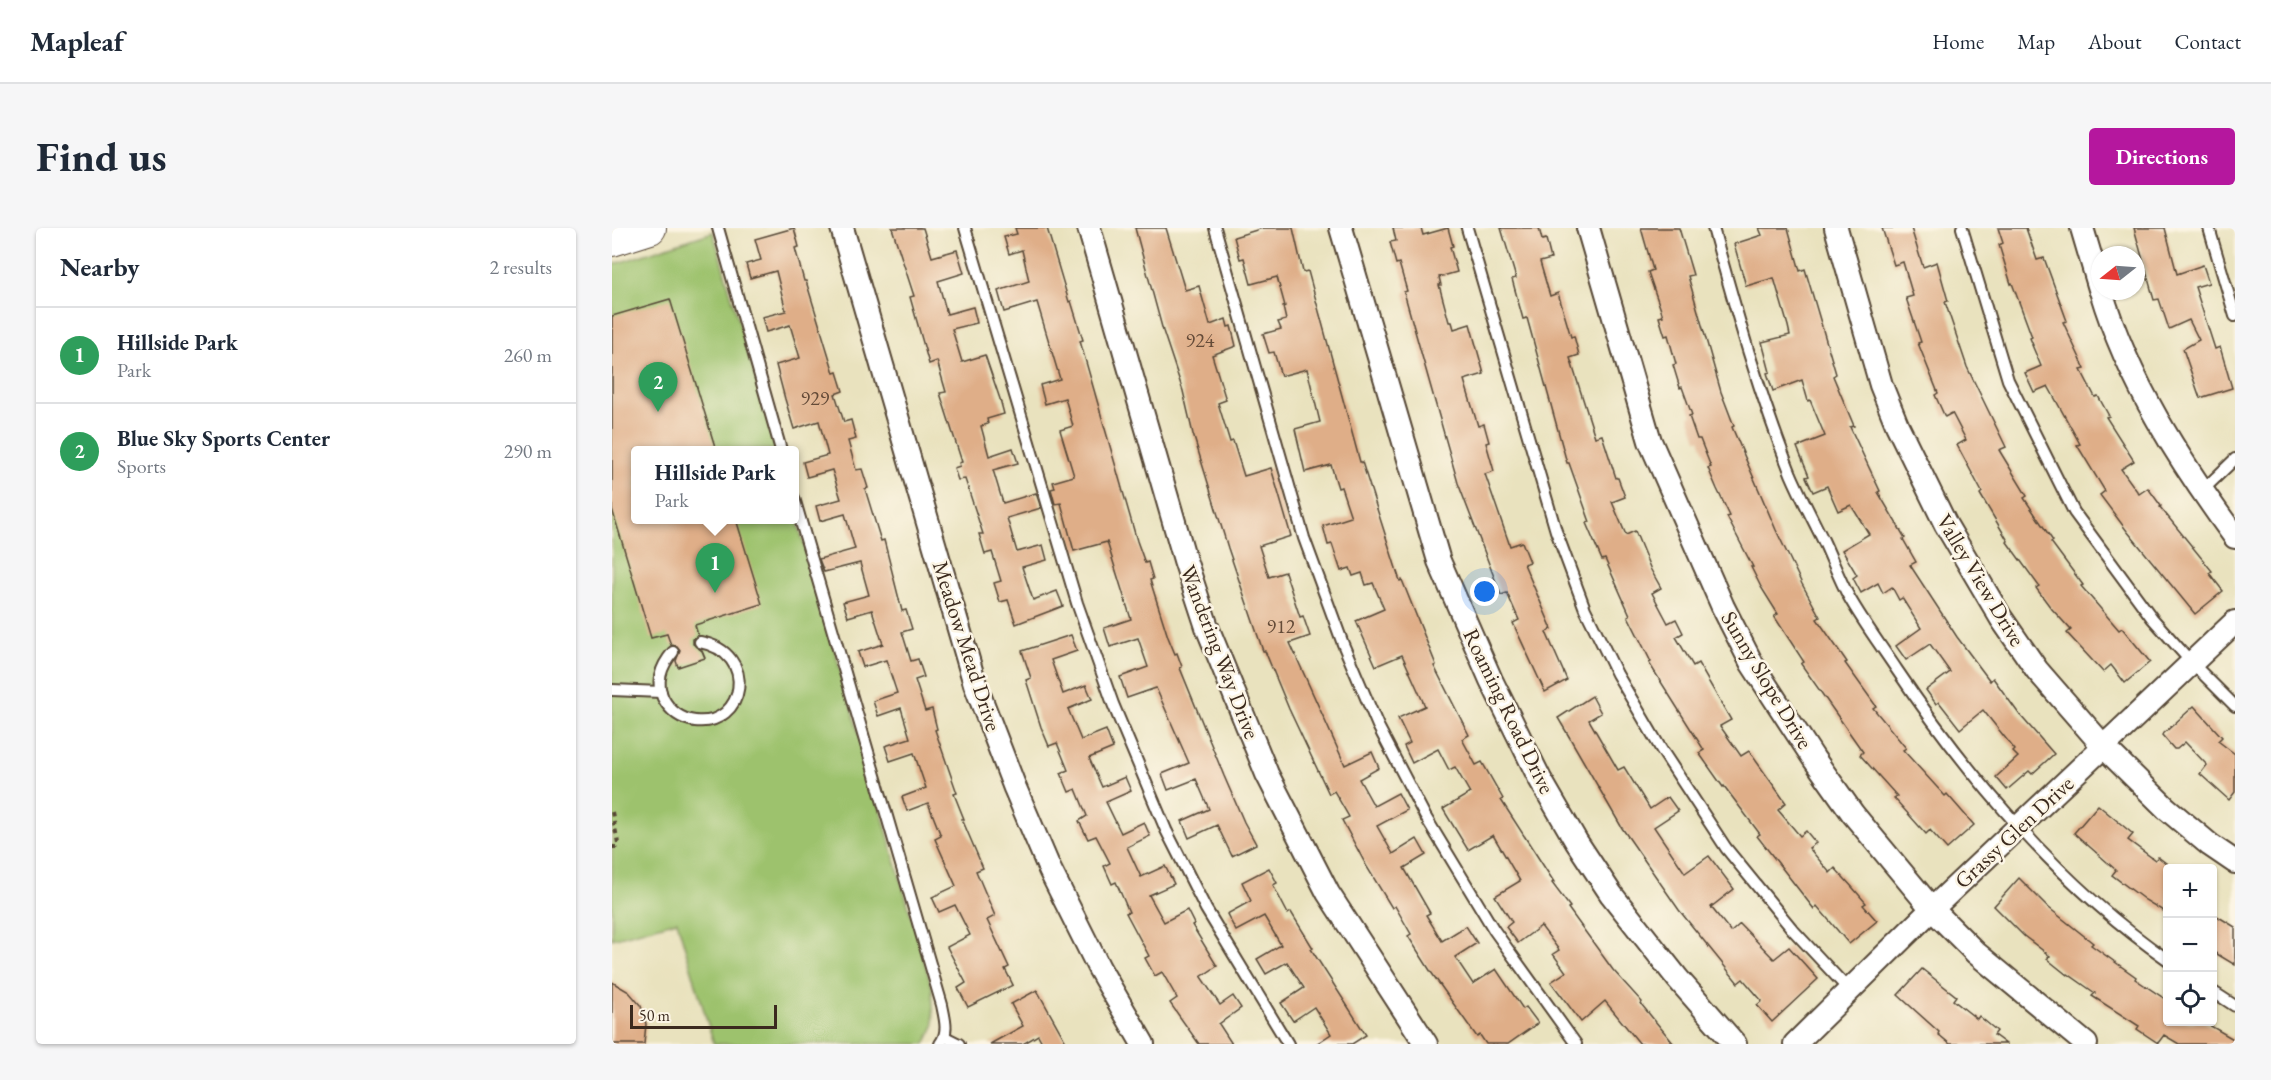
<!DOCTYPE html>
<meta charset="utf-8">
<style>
:root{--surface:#fff;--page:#f6f6f7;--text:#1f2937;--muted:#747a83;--line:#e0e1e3;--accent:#b5179e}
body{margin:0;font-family:"EB Garamond",serif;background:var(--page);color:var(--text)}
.controls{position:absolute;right:18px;bottom:18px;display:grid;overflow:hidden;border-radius:6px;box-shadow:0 2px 4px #0004}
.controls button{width:54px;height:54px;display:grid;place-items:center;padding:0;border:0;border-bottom:2px solid var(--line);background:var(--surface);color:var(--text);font:30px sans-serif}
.compass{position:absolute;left:1479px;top:18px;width:54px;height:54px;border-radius:50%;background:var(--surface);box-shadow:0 2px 4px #0004;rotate:253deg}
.scale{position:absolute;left:18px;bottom:15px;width:147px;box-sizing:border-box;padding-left:6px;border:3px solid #3b2a1e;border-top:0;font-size:16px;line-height:21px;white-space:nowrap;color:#3b2a1e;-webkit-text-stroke:4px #fcf5e5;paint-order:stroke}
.you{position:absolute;left:873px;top:364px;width:21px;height:21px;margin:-15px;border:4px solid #fff;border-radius:50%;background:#1a73e8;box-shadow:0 0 0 9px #1a73e833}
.badge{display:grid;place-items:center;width:39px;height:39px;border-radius:50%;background:var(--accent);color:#fff;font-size:20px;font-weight:700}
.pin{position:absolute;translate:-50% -50px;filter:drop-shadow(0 2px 3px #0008)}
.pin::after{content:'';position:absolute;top:32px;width:21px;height:18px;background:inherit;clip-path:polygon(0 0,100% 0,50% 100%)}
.popup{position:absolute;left:19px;top:218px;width:168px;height:78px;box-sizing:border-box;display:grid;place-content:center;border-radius:6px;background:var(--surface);filter:drop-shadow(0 2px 4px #0005);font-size:20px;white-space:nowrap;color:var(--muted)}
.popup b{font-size:22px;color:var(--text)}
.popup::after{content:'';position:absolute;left:50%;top:100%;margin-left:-12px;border:12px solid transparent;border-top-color:var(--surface)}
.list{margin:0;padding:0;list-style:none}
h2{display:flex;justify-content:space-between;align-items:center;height:78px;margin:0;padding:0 24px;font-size:26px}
h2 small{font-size:20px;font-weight:400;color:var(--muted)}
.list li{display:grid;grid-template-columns:39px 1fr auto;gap:18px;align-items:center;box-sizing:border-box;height:96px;padding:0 24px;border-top:2px solid var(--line)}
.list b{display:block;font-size:22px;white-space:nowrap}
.list p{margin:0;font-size:20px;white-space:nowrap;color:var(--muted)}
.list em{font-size:20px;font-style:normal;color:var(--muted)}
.icon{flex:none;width:33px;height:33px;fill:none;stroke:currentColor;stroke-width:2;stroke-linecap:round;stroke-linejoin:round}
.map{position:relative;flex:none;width:1623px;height:816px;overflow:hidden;border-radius:6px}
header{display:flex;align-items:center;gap:36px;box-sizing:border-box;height:84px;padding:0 30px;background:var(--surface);border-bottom:2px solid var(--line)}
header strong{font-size:28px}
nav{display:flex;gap:33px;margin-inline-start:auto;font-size:21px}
.intro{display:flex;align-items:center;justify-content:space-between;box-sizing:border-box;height:144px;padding:0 36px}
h1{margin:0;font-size:42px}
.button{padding:15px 27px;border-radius:6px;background:var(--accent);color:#fff;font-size:21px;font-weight:700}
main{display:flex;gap:36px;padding:0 36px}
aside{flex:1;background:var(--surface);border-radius:6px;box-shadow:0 2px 4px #0004}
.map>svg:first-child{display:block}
.green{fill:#9dc26d;stroke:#6c7646;stroke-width:1.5}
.building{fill:#dfae88}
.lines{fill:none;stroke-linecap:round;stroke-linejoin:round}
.lane-casing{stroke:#554636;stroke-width:14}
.street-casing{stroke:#554636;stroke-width:26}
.secondary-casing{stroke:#554636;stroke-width:34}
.path{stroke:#554636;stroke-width:4;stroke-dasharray:4.5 4.5;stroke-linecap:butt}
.lane{stroke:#fff;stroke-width:10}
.street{stroke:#fff;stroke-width:22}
.secondary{stroke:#fff;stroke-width:32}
.labels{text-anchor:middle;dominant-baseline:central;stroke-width:5;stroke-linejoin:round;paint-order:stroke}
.number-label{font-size:20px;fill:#644b38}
.street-label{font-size:22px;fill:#3b2a1e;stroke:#fcf5e5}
</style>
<header>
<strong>Mapleaf</strong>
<nav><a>Home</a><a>Map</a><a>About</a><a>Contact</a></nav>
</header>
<div class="intro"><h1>Find us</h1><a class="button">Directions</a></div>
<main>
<aside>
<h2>Nearby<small>2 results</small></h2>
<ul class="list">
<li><span class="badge" style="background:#2e9e5b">1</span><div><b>Hillside Park</b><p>Park</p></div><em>260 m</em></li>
<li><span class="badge" style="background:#2e9e5b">2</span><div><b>Blue Sky Sports Center</b><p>Sports</p></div><em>290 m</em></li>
</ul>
</aside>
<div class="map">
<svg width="1623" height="816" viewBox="0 0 1623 816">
<rect width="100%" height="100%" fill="#fcf5e5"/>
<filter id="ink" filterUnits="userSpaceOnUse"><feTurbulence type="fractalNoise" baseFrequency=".0167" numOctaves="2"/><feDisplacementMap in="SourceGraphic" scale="12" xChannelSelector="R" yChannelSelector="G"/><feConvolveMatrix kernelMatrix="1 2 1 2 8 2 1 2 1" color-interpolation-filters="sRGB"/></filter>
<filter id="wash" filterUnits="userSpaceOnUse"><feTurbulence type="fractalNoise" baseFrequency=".008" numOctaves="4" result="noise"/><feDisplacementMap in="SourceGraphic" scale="24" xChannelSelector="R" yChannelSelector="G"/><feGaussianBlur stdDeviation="1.35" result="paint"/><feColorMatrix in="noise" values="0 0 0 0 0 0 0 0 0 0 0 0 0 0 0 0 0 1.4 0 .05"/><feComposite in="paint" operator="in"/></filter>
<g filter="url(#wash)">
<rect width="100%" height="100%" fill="#e9e2be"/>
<!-- green -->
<path class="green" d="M 101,4 L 164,222 L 24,222 L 24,292 L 182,292 L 183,285 L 320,760 L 322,798 L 313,816 L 102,816 L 65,693 L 0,711 L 0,37 Z"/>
<g id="blocks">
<!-- building -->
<g class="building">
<path d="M 182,0 L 187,19 L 183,20 L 192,53 L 194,53 L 222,145 L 225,144 L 231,163 L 223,166 L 232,194 L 239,192 L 244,211 L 236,213 L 244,242 L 250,241 L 256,260 L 253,261 L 269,313 L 272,312 L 290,383 L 294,382 L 300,401 L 290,404 L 299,433 L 306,431 L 312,449 L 303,452 L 313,483 L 320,481 L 325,501 L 323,502 L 345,565 L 342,566 L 352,591 L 350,591 L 371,640 L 364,643 L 383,688 L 375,692 L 397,739 L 393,741 L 401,757 L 356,779 L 346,760 L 354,755 L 335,719 L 358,707 L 343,677 L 327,684 L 320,669 L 344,658 L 323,611 L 329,608 L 316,575 L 295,583 L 290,569 L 314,560 L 302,525 L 278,533 L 273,518 L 298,510 L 289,480 L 266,488 L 261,473 L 285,465 L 274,432 L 251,439 L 246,424 L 271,416 L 260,382 L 236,389 L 231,374 L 257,367 L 248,335 L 212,344 L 207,331 L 243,321 L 233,286 L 208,293 L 204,278 L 229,271 L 220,242 L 195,249 L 191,234 L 216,227 L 207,193 L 182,201 L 173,171 L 164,137 L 188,130 L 178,97 L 154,104 L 150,89 L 174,83 L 164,43 L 138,50 L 134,36 L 149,32 L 143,11 Z"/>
<path d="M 280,0 L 311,0 L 320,29 L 345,22 L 352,45 L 326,53 L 335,86 L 361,79 L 365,95 L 340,101 L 350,134 L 373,127 L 388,171 L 392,186 L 375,191 L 376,196 L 369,198 L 377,228 L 401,220 L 406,235 L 381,242 L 391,275 L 424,265 L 429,280 L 395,290 L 405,324 L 431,317 L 435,332 L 410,339 L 421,372 L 445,363 L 451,378 L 404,396 L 396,372 L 388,374 L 382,355 L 389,353 L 380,324 L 373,326 L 367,306 L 371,306 L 353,251 L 346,252 L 342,240 L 348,238 L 347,235 L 350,234 L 328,165 L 334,164 L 325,133 L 317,136 L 298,69 L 302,68 Z"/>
<path d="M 403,0 L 435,0 L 457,74 L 459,73 L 471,112 L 468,113 L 525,313 L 533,335 L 536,334 L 541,351 L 538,352 L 556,409 L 563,426 L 565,425 L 570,439 L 568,440 L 612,548 L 632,594 L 644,616 L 620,628 L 605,597 L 577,610 L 570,593 L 597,581 L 584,551 L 556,562 L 550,546 L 577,535 L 544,460 L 515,470 L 508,449 L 536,439 L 526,410 L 498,419 L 492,400 L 519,391 L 495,314 L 462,323 L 449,275 L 443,276 L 439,261 L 443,260 L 441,254 L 462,248 L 448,202 L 461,198 L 453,170 L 433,176 L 428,157 L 448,151 L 425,74 L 392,84 L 386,63 L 417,53 L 410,22 L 397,26 L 392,9 L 405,6 Z"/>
<path d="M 523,0 L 554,0 L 573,62 L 587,58 L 598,97 L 614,91 L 616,99 L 619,98 L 624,118 L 600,127 L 614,172 L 606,175 L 618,214 L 621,213 L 632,248 L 659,240 L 665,260 L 679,308 L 647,318 L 657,349 L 673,344 L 688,389 L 691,388 L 698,408 L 678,415 L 733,537 L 760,524 L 767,540 L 747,551 L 762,578 L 786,565 L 795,582 L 765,598 L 781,626 L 805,611 L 814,627 L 792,640 L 818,685 L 814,687 L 830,713 L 854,698 L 865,715 L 843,729 L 861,756 L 884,741 L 911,781 L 914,779 L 926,795 L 896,816 L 874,816 L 868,807 L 865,809 L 819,744 L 796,708 L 799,706 L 783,678 L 780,680 L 755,639 L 730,592 L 737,589 L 722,563 L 717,566 L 677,481 L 653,423 L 651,423 L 616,320 L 581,206 L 571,163 L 551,103 Z"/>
<path d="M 651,0 L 681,0 L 691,44 L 696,43 L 748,234 L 750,234 L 788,353 L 790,352 L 824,437 L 822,438 L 857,507 L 850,511 L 864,537 L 870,534 L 891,571 L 889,572 L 942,654 L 940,655 L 958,679 L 956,680 L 1001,742 L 1030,774 L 1029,776 L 1062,816 L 1028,816 L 993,773 L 969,794 L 939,754 L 954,744 L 941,726 L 947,722 L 929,698 L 906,715 L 894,699 L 900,694 L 883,668 L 908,653 L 881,607 L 856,622 L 831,581 L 858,565 L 843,539 L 837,542 L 826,521 L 800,535 L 792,518 L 798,515 L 786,490 L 813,478 L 790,427 L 764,438 L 744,393 L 772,381 L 761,355 L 754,357 L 750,345 L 741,348 L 738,340 L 729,343 L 720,316 L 716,317 L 711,298 L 739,289 L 729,259 L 726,260 L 719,237 L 693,244 L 683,201 L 708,194 L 695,141 L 669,148 L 662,124 L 657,125 L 651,106 L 669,101 L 666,94 L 674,92 L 671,79 L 673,78 L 665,49 L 639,56 L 632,30 L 628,31 L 622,9 Z"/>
<path d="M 781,0 L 809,0 L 811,7 L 836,0 L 841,18 L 838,19 L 845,44 L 827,49 L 829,57 L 827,57 L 837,94 L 840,94 L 842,101 L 858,96 L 872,146 L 852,152 L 866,198 L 872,196 L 877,214 L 874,215 L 882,243 L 873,246 L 898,318 L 910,314 L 918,334 L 912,336 L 940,401 L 934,404 L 955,452 L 933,464 L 901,395 L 907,392 L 895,365 L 889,367 L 846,255 L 797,82 L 792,64 L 795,63 L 787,35 L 784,36 L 778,14 L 784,13 Z"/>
<path d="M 889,0 L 927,0 L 930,12 L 934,11 L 939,31 L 928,34 L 938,68 L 946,65 L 959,109 L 962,108 L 967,127 L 958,130 L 983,209 L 990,207 L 1004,250 L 1006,250 L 1013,269 L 1000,274 L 1014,307 L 1023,303 L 1039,342 L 1049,360 L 1040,365 L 1056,395 L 1064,391 L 1071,405 L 1064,409 L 1081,438 L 1086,435 L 1119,492 L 1108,498 L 1129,528 L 1137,523 L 1174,575 L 1166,582 L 1188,608 L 1194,603 L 1204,615 L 1197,620 L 1218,645 L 1223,640 L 1241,660 L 1254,675 L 1251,677 L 1265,693 L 1237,716 L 1205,678 L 1202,681 L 1145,608 L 1148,606 L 1112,558 L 1111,559 L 1087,525 L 1092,522 L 1037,435 L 1039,434 L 1016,388 L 1018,387 L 993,331 L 990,332 L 974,295 L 978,294 L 957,235 L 955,235 L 915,90 L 911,91 L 900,51 L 904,50 Z"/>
<path d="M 1029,0 L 1067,0 L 1081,47 L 1076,48 L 1109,164 L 1122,198 L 1120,199 L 1164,302 L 1190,356 L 1208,389 L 1205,391 L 1235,434 L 1233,435 L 1264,478 L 1261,480 L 1294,520 L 1291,522 L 1333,568 L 1335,566 L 1362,597 L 1335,621 L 1318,602 L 1314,606 L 1282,570 L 1285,568 L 1248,527 L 1251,524 L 1189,436 L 1192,434 L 1162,388 L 1166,386 L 1149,359 L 1139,339 L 1141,339 L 1115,289 L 1118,288 L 1105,261 L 1096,240 L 1099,239 L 1088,211 L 1085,211 L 1077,188 L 1080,187 L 1070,159 L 1068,160 L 1061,137 L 1064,136 L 1056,107 L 1053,108 L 1047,89 L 1051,88 L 1036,44 L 1041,42 Z"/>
<path d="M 1147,0 L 1176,0 L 1188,43 L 1193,41 L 1224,146 L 1221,148 L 1242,198 L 1238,199 L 1268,263 L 1266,264 L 1293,310 L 1291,311 L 1304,334 L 1298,337 L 1345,409 L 1378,453 L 1381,450 L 1407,486 L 1442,526 L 1420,546 L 1417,543 L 1395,562 L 1384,549 L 1406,529 L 1401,524 L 1403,522 L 1371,482 L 1348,501 L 1327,474 L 1324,476 L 1314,462 L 1338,444 L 1318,416 L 1294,432 L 1284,418 L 1309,400 L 1290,370 L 1287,372 L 1280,359 L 1271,365 L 1266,355 L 1249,365 L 1241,350 L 1245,347 L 1230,322 L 1257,306 L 1239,277 L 1226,283 L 1215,258 L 1201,264 L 1194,249 L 1197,248 L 1185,219 L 1213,208 L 1198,172 L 1196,173 L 1190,152 L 1161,163 L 1155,145 L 1158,144 L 1150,114 L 1178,107 L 1176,98 L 1162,50 L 1134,58 L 1122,16 L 1150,7 Z"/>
<path d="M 1270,0 L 1299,0 L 1311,39 L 1325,34 L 1336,73 L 1333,74 L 1355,139 L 1394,219 L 1387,222 L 1415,268 L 1412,270 L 1441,313 L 1439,314 L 1471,357 L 1469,358 L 1507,402 L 1510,400 L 1538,434 L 1513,455 L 1499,437 L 1491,444 L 1455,405 L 1459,402 L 1439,380 L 1424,360 L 1427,358 L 1395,314 L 1396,313 L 1368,266 L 1370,264 L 1345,217 L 1354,212 L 1340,185 L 1333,189 L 1323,167 L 1326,165 L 1306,115 L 1309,114 L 1294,70 L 1301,68 L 1291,34 L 1282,37 Z"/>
<path d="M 1386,0 L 1414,0 L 1425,32 L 1432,30 L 1455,93 L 1451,94 L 1473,141 L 1469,142 L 1483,169 L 1486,168 L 1497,188 L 1494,189 L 1522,233 L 1509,241 L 1527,266 L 1536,260 L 1549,278 L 1548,279 L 1600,343 L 1597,345 L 1611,363 L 1583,386 L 1515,303 L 1488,267 L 1493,263 L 1465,217 L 1468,216 L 1436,158 L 1422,164 L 1413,145 L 1429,138 L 1420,117 L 1421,117 L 1418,110 L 1420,109 L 1400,55 L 1399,56 L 1387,17 L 1391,15 Z"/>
<path d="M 1522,0 L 1553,0 L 1565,46 L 1591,37 L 1597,55 L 1583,59 L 1603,121 L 1608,119 L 1620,160 L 1588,170 L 1571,121 L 1587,112 L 1577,92 L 1557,101 L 1547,71 L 1542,72 Z"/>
<path d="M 58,71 L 104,222 L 24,222 L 24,291 L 124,291 L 150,376 L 83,397 L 86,407 L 81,411 L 81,416 L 90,423 L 93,430 L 66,439 L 64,433 L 68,422 L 65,418 L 59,417 L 55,406 L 39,410 L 0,281 L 0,88 Z"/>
<path d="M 459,407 L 465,423 L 439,432 L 451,466 L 474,457 L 480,471 L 456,481 L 469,512 L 494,502 L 501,520 L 477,530 L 490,559 L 513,549 L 519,563 L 494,574 L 509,605 L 532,594 L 538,608 L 515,619 L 529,649 L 553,638 L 562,656 L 537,667 L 552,694 L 575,682 L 582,696 L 580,697 L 605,738 L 589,749 L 608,777 L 621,768 L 629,780 L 607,796 L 620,816 L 587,816 L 558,775 L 565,770 L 550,744 L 543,748 L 533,730 L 537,728 L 514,685 L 517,684 L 504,654 L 500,656 L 492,638 L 498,635 L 484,608 L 476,611 L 467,593 L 475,588 L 464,561 L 457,564 L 449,545 L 456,542 L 445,515 L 437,518 L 429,499 L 414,452 L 419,450 L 410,423 Z"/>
<path d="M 980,468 L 989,485 L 977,492 L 1006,542 L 1012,539 L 1038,581 L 1056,569 L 1066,583 L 1042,599 L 1073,645 L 1097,628 L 1122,661 L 1099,679 L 1119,704 L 1128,696 L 1162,731 L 1177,719 L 1206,751 L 1160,794 L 1145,777 L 1150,773 L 1131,751 L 1126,755 L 1067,682 L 1010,600 L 955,505 L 946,490 Z"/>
<path d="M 1582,478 L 1610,509 L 1606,513 L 1623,526 L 1623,564 L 1617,572 L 1588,546 L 1595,537 L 1573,514 L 1565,521 L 1562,521 L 1550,507 Z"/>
<path d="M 1486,577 L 1521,606 L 1516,612 L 1543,632 L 1546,629 L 1559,639 L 1556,640 L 1556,686 L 1533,672 L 1500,647 L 1504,642 L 1462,605 Z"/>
<path d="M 657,640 L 665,655 L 661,657 L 676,686 L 679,684 L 701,720 L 699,721 L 754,807 L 740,816 L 704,816 L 719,806 L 702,779 L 681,793 L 669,775 L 692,760 L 675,734 L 654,746 L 645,731 L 669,717 L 652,688 L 624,703 L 615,686 L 639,673 L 630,654 Z"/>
<path d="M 1407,650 L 1437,680 L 1481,715 L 1479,717 L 1524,749 L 1523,751 L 1556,773 L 1556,794 L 1592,794 L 1623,812 L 1623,816 L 1567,816 L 1552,807 L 1546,815 L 1525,801 L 1527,798 L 1480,768 L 1483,765 L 1456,746 L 1455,747 L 1435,731 L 1438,728 L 1412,708 L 1382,678 Z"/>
<path d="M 1600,685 L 1623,699 L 1623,737 L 1600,723 Z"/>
<path d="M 1310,741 L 1344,768 L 1341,772 L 1365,791 L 1367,788 L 1385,803 L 1382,807 L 1394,816 L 1338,816 L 1326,806 L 1327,804 L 1286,767 Z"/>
<path d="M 0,754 L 17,764 L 29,778 L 34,796 L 32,816 L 0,816 Z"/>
<path d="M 425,762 L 455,816 L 431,816 L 426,807 L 411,816 L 378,816 L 411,798 L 399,776 Z"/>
</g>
</g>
</g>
<g filter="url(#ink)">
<use href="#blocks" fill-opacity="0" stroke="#554636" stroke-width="1.5"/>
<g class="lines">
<!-- lane casing -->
<g class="lane-casing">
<g id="lane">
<path d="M 106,0 L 169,222"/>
<path d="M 353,0 L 465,375 L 501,476 L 554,602 L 594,681 L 676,816"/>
<path d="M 603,0 L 692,310 L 731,416 L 766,498 L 813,588 L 882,702 L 964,816"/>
<path d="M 855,0 L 944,303 L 973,381 L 1005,446 L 1049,521 L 1114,620 L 1181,702 L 1237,762"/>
<path d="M 1101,0 C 1124,83 1147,166 1179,246 C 1189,269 1200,290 1211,312 C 1220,331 1227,351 1237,369 C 1251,394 1269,418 1285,442 C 1356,548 1450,659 1556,732"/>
<path d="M 1350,0 L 1396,152 L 1462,284 L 1540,390 L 1580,435 L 1623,478"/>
<path d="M 1597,0 L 1623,88"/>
<path d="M 1590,263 L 1623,231"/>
<path d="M 182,270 L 330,777 C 333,792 337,804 328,816"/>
<path d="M 61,424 C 50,437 43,453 51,470 C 58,483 68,491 83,493 C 133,499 147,425 88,414"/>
<path d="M 0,462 L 49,464"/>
<path d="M 1600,763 L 1623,778"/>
<path d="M 333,809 L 347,816"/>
</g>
</g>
<!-- street casing -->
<g class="street-casing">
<g id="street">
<path d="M 230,0 L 363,456 L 403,560 L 438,642 L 487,740 L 531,816"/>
<path d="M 477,0 L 573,332 L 595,399 L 655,546 L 716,665 L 814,816"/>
<path d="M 729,0 L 827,333 L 879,452 L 928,551 L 964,613 L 999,666 L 1066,751 L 1123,816"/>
<path d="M 976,0 L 1038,213 L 1111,379 L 1140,436 L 1202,531 L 1241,586 L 1320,681 L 1364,725 L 1474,816"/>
<path d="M 1224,0 L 1269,157 L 1285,197 L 1334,297 L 1389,390 L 1425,442 L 1492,519 L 1554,580 L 1598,617 L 1623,634"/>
<path d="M 1470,0 L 1488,61"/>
<path d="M 1489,63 C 1516,153 1568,234 1623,309"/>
<path d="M 1183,816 L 1320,681 L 1623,394"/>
</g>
</g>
<!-- secondary casing -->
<g class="secondary-casing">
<path id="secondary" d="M 0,12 L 38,0"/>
</g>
<!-- path -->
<path class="path" d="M 0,584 L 6,615 L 4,619 L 0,619"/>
<!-- lane -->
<use href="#lane" class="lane"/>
<!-- street -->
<use href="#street" class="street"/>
<!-- secondary -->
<use href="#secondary" class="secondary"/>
</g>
</g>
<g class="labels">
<!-- number labels -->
<g class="number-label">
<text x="588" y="112">924</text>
<text x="203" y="170">929</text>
<text x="669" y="398">912</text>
</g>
<!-- street labels -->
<g class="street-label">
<text transform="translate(1369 352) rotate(59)">Valley View Drive</text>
<text transform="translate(355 418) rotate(72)">Meadow Mead Drive</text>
<text transform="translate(608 424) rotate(69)">Wandering Way Drive</text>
<text transform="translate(1155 452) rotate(59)">Sunny Slope Drive</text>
<text transform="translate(897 483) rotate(64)">Roaming Road Drive</text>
<text transform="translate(1402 604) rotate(-43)">Grassy Glen Drive</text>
</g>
</g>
</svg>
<div class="controls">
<button>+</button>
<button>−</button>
<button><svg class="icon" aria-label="locate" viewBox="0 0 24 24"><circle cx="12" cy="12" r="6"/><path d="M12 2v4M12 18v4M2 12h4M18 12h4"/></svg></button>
</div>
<svg class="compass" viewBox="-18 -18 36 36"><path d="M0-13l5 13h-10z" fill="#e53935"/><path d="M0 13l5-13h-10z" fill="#747a83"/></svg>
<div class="scale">50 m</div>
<div class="you"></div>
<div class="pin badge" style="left:103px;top:365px;background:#2e9e5b">1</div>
<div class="popup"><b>Hillside Park</b>Park</div>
<div class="pin badge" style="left:46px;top:184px;background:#2e9e5b">2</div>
</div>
</main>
